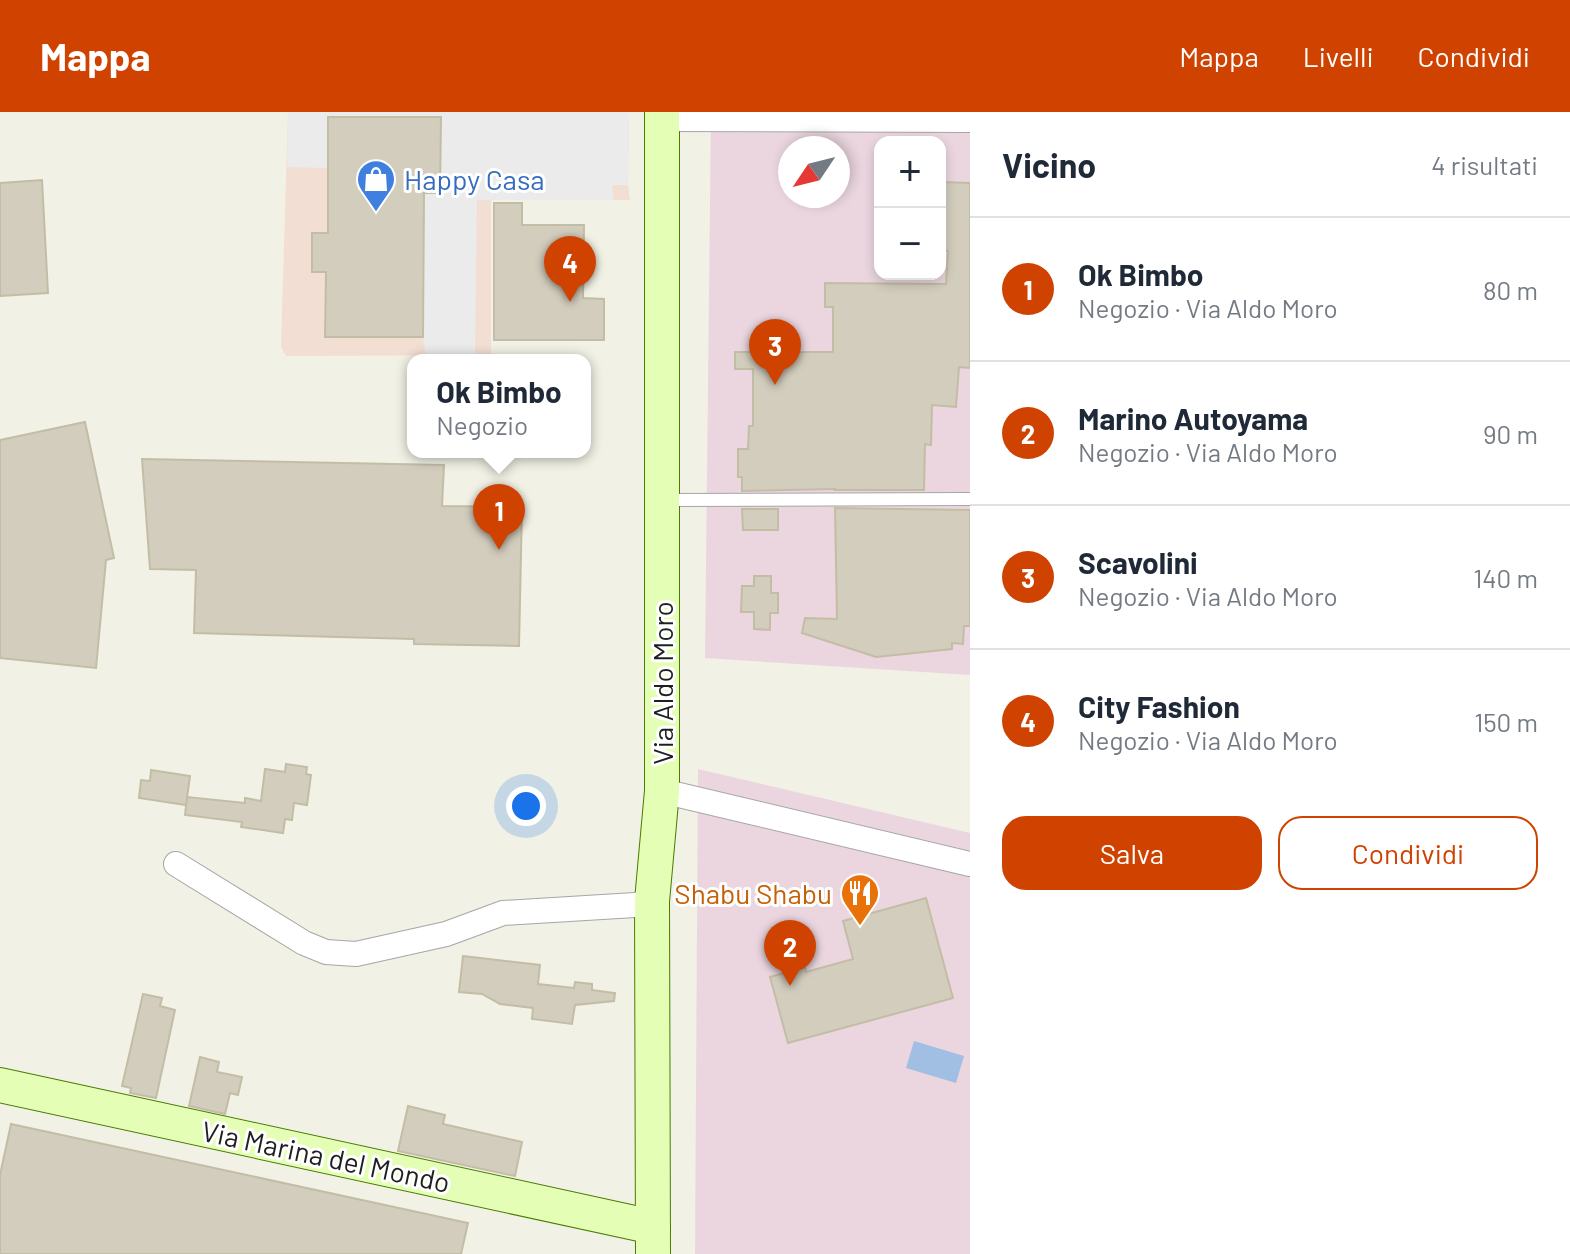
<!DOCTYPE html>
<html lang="it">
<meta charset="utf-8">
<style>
:root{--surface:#fff;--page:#f2f2f3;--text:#1f2937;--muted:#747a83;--line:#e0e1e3;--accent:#cf4200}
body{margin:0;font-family:Barlow,sans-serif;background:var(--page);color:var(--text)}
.controls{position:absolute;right:24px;top:24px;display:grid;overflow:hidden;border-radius:16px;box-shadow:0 4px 12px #0003}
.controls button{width:72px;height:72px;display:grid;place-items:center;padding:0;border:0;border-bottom:2px solid var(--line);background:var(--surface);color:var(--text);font:40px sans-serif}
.compass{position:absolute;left:778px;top:24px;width:72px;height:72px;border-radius:50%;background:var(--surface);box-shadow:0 4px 12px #0003;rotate:235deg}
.you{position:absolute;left:526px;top:694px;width:28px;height:28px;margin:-20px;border:6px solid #fff;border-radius:50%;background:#1a73e8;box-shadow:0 0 0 12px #1a73e833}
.badge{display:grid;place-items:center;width:52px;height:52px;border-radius:50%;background:var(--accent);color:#fff;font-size:26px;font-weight:700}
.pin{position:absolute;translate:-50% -66px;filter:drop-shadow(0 2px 4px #0008)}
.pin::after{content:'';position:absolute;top:42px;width:28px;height:24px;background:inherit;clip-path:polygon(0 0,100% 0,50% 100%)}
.popup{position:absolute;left:407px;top:242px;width:184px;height:104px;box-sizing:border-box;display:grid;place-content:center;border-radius:16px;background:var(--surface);filter:drop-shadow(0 2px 6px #0005);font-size:26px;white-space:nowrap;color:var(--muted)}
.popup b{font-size:30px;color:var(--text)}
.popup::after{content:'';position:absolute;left:50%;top:100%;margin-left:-16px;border:16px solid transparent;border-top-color:var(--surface)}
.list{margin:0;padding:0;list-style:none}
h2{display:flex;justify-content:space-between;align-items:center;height:104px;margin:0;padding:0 32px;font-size:34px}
h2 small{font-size:26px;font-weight:400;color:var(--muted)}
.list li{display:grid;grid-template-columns:52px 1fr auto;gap:24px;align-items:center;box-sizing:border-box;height:144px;padding:0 32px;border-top:2px solid var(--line)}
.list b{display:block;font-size:30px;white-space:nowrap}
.list p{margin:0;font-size:26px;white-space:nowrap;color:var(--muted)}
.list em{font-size:26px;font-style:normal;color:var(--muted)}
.actions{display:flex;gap:16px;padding:24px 32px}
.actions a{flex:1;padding:18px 0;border:2px solid var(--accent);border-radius:24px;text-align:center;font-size:28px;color:var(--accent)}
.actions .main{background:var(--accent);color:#fff}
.map{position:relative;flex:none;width:970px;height:1142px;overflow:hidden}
header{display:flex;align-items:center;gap:48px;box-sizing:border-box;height:112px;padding:0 40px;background:var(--accent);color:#fff}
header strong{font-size:38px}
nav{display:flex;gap:44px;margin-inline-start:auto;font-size:28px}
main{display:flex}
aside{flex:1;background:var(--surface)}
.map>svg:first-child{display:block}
.commercial{fill:#f3ded3}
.industrial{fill:#ebd6e0;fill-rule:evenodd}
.parking{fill:#ebebeb}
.water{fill:#a1bfe3}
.building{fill:#d2cdbd;stroke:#c4bda5;stroke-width:2}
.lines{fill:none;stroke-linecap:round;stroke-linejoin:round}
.lane-casing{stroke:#a6a6a6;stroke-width:14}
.street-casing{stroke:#a6a6a6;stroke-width:26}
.secondary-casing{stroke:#487d00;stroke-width:36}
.lane{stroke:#fff;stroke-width:12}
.street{stroke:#fff;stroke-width:24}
.secondary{stroke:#e4ffb5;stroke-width:34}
.labels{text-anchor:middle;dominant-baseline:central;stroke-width:6;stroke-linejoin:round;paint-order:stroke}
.shop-label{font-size:28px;fill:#366cbe;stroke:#fff;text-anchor:start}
.street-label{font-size:28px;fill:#1f1f1f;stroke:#fff}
.food-label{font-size:28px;fill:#c56008;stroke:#fff;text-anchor:end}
</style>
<header>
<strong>Mappa</strong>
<nav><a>Mappa</a><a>Livelli</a><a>Condividi</a></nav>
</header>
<main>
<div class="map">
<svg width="970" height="1142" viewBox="0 0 970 1142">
<rect width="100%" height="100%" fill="#f1f1e5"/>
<!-- commercial -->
<path class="commercial" d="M 288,0 L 629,0 L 628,73 L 630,88 L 491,88 L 491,243 L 286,244 L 281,235 Z"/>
<!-- industrial -->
<g class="industrial">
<path d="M 711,0 L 970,0 L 970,563 L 705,546 ZM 880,30 L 940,30 L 940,162 L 880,162 ZM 790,36 L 838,36 L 838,84 L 790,84 Z"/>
<path d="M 698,657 L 970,721 L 970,1142 L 695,1142 Z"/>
</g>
<!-- parking -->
<path class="parking" d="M 288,0 L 629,0 L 628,73 L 612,73 L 614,88 L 477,88 L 475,243 L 426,244 L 423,225 L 424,81 L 440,81 L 441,6 L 329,5 L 328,56 L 287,55 Z"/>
<!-- water -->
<path class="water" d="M 914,929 L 964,944 L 956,971 L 906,956 Z"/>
<!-- building -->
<g class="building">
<path d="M 328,5 L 441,5 L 440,81 L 424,81 L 423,225 L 325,225 L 326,160 L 312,160 L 312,121 L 328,121 Z"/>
<path d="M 42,68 L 48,181 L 0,184 L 0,71 Z"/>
<path d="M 940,70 L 970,71 L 970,256 L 959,255 L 956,295 L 932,293 L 931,333 L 925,332 L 924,378 L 835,378 L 835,377 L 742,379 L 742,365 L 738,365 L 738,337 L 748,337 L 749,314 L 753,314 L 753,257 L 735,257 L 735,240 L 833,240 L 833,195 L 825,195 L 825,171 L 946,172 L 948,139 L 940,139 Z"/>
<path d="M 494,91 L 522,91 L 522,113 L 584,113 L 583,186 L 604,187 L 604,228 L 494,228 Z"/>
<path d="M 85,310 L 114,446 L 106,448 L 96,556 L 0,546 L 0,328 Z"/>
<path d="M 142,347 L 444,353 L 442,394 L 522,395 L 519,534 L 414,532 L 414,527 L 194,521 L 196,458 L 150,457 Z"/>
<path d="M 835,396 L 970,398 L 970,514 L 964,514 L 963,532 L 952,531 L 952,537 L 876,545 L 802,521 L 805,506 L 837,507 Z"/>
<path d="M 742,397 L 778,397 L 778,418 L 743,418 Z"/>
<path d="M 754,464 L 771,464 L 771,481 L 778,481 L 778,501 L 770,501 L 770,518 L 754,517 L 754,500 L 741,500 L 742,474 L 754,474 Z"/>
<path d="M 286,652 L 307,655 L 306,662 L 311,663 L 307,693 L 294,691 L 292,708 L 285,707 L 283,721 L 241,715 L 242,710 L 185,703 L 187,685 L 245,691 L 245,686 L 261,689 L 265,657 L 285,660 Z"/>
<path d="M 151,658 L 190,664 L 186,693 L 139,686 L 141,668 L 150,669 Z"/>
<path d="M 926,786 L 953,886 L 788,931 L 770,865 L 805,855 L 806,860 L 853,847 L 843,809 Z"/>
<path d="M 463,844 L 540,853 L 538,872 L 574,876 L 575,870 L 592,872 L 592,878 L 615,881 L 614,889 L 575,893 L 572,912 L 532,907 L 533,896 L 500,892 L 482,882 L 459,880 Z"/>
<path d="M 143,882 L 162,886 L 160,894 L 175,898 L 156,986 L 130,981 L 131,976 L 122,974 Z"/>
<path d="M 200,945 L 219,950 L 217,960 L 242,965 L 238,983 L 230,981 L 225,1002 L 189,994 Z"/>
<path d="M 408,994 L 445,1003 L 443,1012 L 522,1030 L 515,1064 L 398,1039 Z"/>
<path d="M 11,1012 L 468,1111 L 461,1142 L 0,1142 L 0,1063 Z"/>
</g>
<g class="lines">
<!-- lane casing -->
<g class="lane-casing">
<path id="lane" d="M 665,388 L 970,387"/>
</g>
<!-- street casing -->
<g class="street-casing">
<g id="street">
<path d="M 662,7 L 970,8"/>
<path d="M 662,679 L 970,752"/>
<path d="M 176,752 L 304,831 L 326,840 L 356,842 L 446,822 L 503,801 L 635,793 L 652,789"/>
</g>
</g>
<!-- secondary casing -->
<g class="secondary-casing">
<g id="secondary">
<path d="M 0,973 L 653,1115"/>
<path d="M 653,1142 L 652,789 L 662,679 L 662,0"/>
</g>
</g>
<!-- lane -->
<use href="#lane" class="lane"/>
<!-- street -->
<use href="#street" class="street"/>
<!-- secondary -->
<use href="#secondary" class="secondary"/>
</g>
<!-- icons -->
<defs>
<g id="shop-pin" transform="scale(2)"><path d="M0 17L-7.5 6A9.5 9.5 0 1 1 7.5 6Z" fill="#3f7fe0" stroke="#fff"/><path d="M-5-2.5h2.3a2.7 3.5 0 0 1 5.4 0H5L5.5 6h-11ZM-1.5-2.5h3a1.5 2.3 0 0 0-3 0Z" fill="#fff"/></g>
<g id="restaurant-pin" transform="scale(2)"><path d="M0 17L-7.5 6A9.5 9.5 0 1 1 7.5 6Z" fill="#e8710a" stroke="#fff"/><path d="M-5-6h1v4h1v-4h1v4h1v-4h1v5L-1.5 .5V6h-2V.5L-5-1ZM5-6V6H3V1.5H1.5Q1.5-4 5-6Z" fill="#fff"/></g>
</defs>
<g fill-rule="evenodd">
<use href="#shop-pin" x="376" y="67"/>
<use href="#restaurant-pin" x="860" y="781"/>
</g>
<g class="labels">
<!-- shop labels -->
<g class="shop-label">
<text x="404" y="67">Happy Casa</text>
</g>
<!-- street labels -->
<g class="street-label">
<text transform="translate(662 571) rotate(-90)">Via Aldo Moro</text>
<text transform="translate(326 1044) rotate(12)">Via Marina del Mondo</text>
</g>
<!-- food labels -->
<g class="food-label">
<text x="832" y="781">Shabu Shabu</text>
</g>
</g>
</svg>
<div class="controls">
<button>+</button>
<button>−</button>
</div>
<svg class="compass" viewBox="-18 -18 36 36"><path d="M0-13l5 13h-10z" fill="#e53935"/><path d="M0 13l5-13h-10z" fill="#747a83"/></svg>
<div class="you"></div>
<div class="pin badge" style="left:499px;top:438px">1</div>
<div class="popup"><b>Ok Bimbo</b>Negozio</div>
<div class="pin badge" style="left:790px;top:874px">2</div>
<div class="pin badge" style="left:775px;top:273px">3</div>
<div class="pin badge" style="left:570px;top:190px">4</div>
</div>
<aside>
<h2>Vicino<small>4 risultati</small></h2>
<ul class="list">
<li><span class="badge">1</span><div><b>Ok Bimbo</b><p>Negozio · Via Aldo Moro</p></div><em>80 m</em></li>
<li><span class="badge">2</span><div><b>Marino Autoyama</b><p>Negozio · Via Aldo Moro</p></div><em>90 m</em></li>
<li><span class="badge">3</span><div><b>Scavolini</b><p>Negozio · Via Aldo Moro</p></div><em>140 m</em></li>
<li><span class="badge">4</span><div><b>City Fashion</b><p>Negozio · Via Aldo Moro</p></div><em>150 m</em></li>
</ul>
<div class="actions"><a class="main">Salva</a><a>Condividi</a></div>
</aside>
</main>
